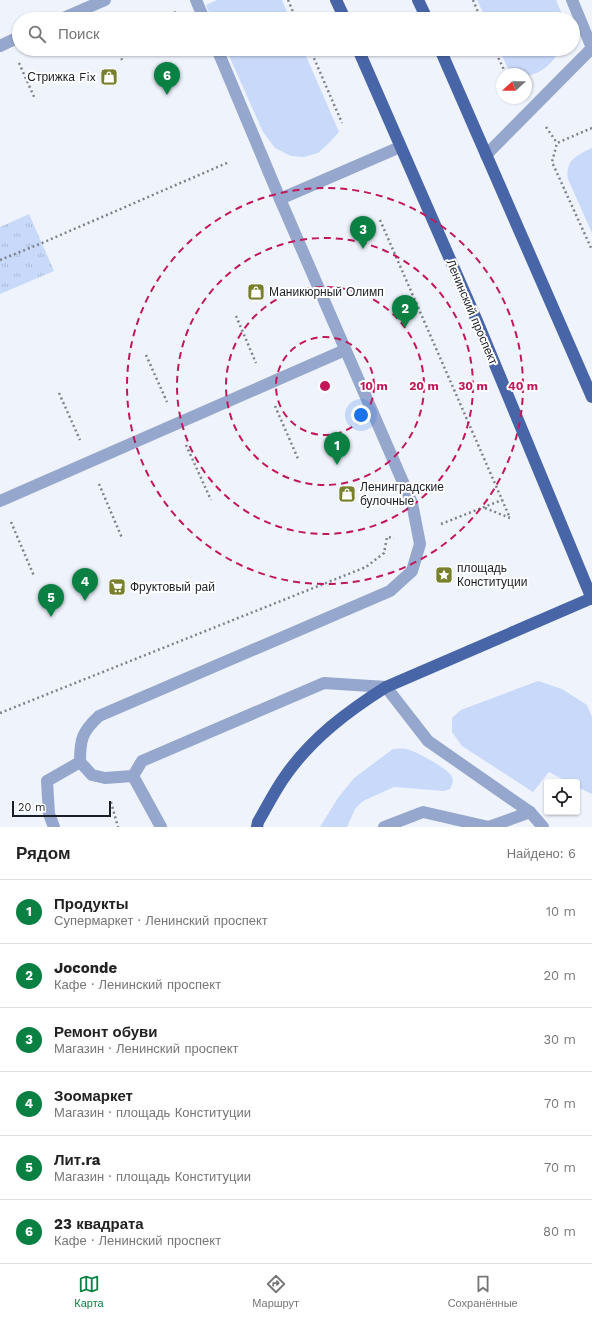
<!DOCTYPE html>
<html lang="ru">
<meta charset="utf-8">
<style>
:root{--surface:#fff;--page:#f6f6f6;--text:#222;--muted:#767676;--line:#e0e0e0;--accent:#0b8043}
body{margin:0;font-family:"Work Sans",sans-serif;background:var(--page);color:var(--text)}
.controls{position:absolute;right:12px;bottom:12px;display:grid;overflow:hidden;border-radius:4px;box-shadow:0 1px 3px #0004}
.controls button{width:36px;height:36px;display:grid;place-items:center;padding:0;border:0;border-bottom:1px solid var(--line);background:var(--surface);color:var(--text);font:20px sans-serif}
.compass{position:absolute;left:496px;top:68px;width:36px;height:36px;border-radius:50%;background:var(--surface);box-shadow:0 1px 3px #0004;rotate:248deg}
.scale{position:absolute;left:12px;bottom:10px;width:99px;box-sizing:border-box;padding-left:4px;border:2px solid #1a1e25;border-top:0;font-size:11px;line-height:14px;white-space:nowrap;color:#1a1e25;-webkit-text-stroke:3px #fff;paint-order:stroke}
.you{position:absolute;left:361px;top:415px;width:14px;height:14px;margin:-10px;border:3px solid #fff;border-radius:50%;background:#1a73e8;box-shadow:0 0 0 6px #1a73e833}
.badge{display:grid;place-items:center;width:26px;height:26px;border-radius:50%;background:var(--accent);color:#fff;font-size:13px;font-weight:700}
.pin{position:absolute;translate:-50% -33px;filter:drop-shadow(0 1px 2px #0008)}
.pin::after{content:'';position:absolute;top:21px;width:14px;height:12px;background:inherit;clip-path:polygon(0 0,100% 0,50% 100%)}
.list{margin:0;padding:0;list-style:none}
h2{display:flex;justify-content:space-between;align-items:center;height:52px;margin:0;padding:0 16px;font-size:17px}
h2 small{font-size:13px;font-weight:400;color:var(--muted)}
.list li{display:grid;grid-template-columns:26px 1fr auto;gap:12px;align-items:center;box-sizing:border-box;height:64px;padding:0 16px;border-top:1px solid var(--line)}
.list b{display:block;font-size:15px;white-space:nowrap}
.list p{margin:0;font-size:13px;white-space:nowrap;color:var(--muted)}
.list em{font-size:13px;font-style:normal;color:var(--muted)}
.icon{flex:none;width:22px;height:22px;fill:none;stroke:currentColor;stroke-width:2;stroke-linecap:round;stroke-linejoin:round}
.map{position:relative;flex:none;width:592px;height:827px;overflow:hidden}
.search{position:absolute;background:var(--surface);box-shadow:0 1px 3px #0004;left:12px;right:12px;top:12px;height:44px;display:flex;align-items:center;gap:10px;box-sizing:border-box;padding:0 14px;border-radius:22px;color:var(--muted);font-size:15px}
.sheet{height:436px;background:var(--surface)}
nav{display:flex;justify-content:space-around;align-items:center;box-sizing:border-box;height:56px;border-top:1px solid var(--line);background:var(--surface);font-size:11px;color:var(--muted)}
nav a{display:grid;justify-items:center;gap:2px}
nav .on{color:var(--accent)}
.map>svg:first-child{display:block}
.grass{fill:#c8d9fa}
.park{fill:url(#park-tufts)}
.lines{fill:none;stroke-linecap:round;stroke-linejoin:round}
.path{stroke:#7f838b;stroke-width:2.5;stroke-dasharray:2 3;stroke-linecap:butt}
.minor{stroke:#95a7cc;stroke-width:12}
.major{stroke:#4866a7;stroke-width:12}
.ring{fill:none;stroke:#c2185b;stroke-width:2;stroke-dasharray:7 5}
.labels{text-anchor:middle;dominant-baseline:central;stroke-width:4;stroke-linejoin:round;paint-order:stroke}
.poi-label{font-size:12px;fill:#1a1e25;stroke:#fff;text-anchor:start}
.street-label{font-size:12px;fill:#1a1e25;stroke:#fff}
.centre{fill:#c2185b;stroke:#fff;stroke-width:2}
.ring-label{font-size:12px;text-anchor:middle;font-weight:bold;fill:#c2185b;stroke:#fff;stroke-width:4;stroke-linejoin:round;paint-order:stroke}
</style>
<div class="map">
<svg width="592" height="827" viewBox="0 0 592 827">
<defs>
<pattern id="park-tufts" width="24" height="20" patternUnits="userSpaceOnUse"><rect width="24" height="20" fill="#c8d9fa"/><path d="M3 7l-1-3M5 7V3M7 7l1-3M15 17l-1-3M17 17v-4M19 17l1-3" fill="none" stroke="#abbad6"/></pattern>
</defs>
<rect width="100%" height="100%" fill="#eff3fc"/>
<!-- grass -->
<g class="grass">
<path d="M 217,0 L 282,0 L 290,19 L 212,19 L 206,5 Z"/>
<path d="M 477,0 L 556,0 L 564,19 L 486,19 Z"/>
<path d="M 226,49 L 303,49 L 339,132 L 329,143 L 318,153 L 304,157 L 291,156 L 275,148 L 263,132 Z"/>
<path d="M 499,49 L 560,49 C 552,64 543,73 526,76 L 526,74 L 510,73 Z"/>
<path d="M 592,148 L 592,233 L 568,179 C 565,160 577,155 592,148 Z"/>
<path d="M 538,681 L 562,689 L 587,705 L 592,717 L 592,794 L 577,787 L 577,782 L 568,782 L 549,772 L 533,792 L 462,746 L 452,732 L 452,718 L 461,710 Z"/>
<path d="M 393,749 C 397,749 402,748 406,749 C 414,750 449,769 452,777 C 454,781 452,785 450,789 L 444,791 L 394,787 L 363,801 L 355,809 L 347,827 L 320,827 L 338,798 L 354,778 Z"/>
</g>
<!-- park -->
<path class="park" d="M 29,214 L 54,271 L 0,294 L 0,227 Z"/>
<g class="lines">
<!-- path -->
<g class="path">
<path d="M 288,0 L 296,19"/>
<path d="M 473,0 L 481,19"/>
<path d="M 165,17 L 176,12"/>
<path d="M 118,49 L 122,60"/>
<path d="M 310,49 L 342,123"/>
<path d="M 494,49 L 506,74"/>
<path d="M 19,63 L 35,99"/>
<path d="M 546,127 L 557,143"/>
<path d="M 592,128 L 557,143 L 552,162 L 592,250"/>
<path d="M 380,220 L 510,518"/>
<path d="M 0,260 L 42,243 L 229,162"/>
<path d="M 236,316 L 256,363"/>
<path d="M 146,355 L 167,402"/>
<path d="M 59,393 L 80,440"/>
<path d="M 275,406 L 299,461"/>
<path d="M 186,445 L 211,500"/>
<path d="M 99,484 L 122,538"/>
<path d="M 485,508 L 510,518"/>
<path d="M 11,522 L 34,576"/>
<path d="M 441,524 L 502,500"/>
<path d="M 0,713 L 366,567 L 384,553 L 387,537 L 394,538"/>
<path d="M 111,802 L 118,827"/>
</g>
<!-- minor -->
<g class="minor">
<path d="M 196,0 L 204,19"/>
<path d="M 61,19 L 105,0"/>
<path d="M 0,46 L 19,37"/>
<path d="M 486,155 L 592,48 L 572,0"/>
<path d="M 280,199 L 400,147"/>
<path d="M 0,501 L 345,350"/>
<path d="M 133,776 L 105,778 L 92,775 L 80,762 C 80,739 82,732 99,716 L 390,591 L 412,571 L 420,544 L 412,503 L 280,199 L 217,49"/>
<path d="M 54,827 L 49,814 L 47,781 L 80,762"/>
<path d="M 161,827 L 133,776 L 142,761 L 324,683 L 386,687 L 428,741 L 530,812 L 543,827"/>
<path d="M 384,827 L 423,812 L 489,827 L 530,812"/>
</g>
<!-- major -->
<g class="major">
<path d="M 336,0 L 345,19"/>
<path d="M 418,0 L 427,19"/>
<path d="M 358,49 L 477,321 L 592,599"/>
<path d="M 440,49 L 592,397"/>
<path d="M 257,827 L 258,822 C 267,807 275,790 286,775 C 312,738 348,711 386,687 L 592,598"/>
</g>
</g>
<!-- distance rings -->
<g class="ring">
<circle cx="325" cy="386" r="49"/>
<circle cx="325" cy="386" r="99"/>
<circle cx="325" cy="386" r="148"/>
<circle cx="325" cy="386" r="198"/>
</g>
<!-- icons -->
<defs>
<g id="shop-square" transform="scale(0.9)"><rect x="-9" y="-9" width="18" height="18" rx="4" fill="#79802b" stroke="#fff"/><path d="M-5-2.5h2.3a2.7 3.5 0 0 1 5.4 0H5L5.5 6h-11ZM-1.5-2.5h3a1.5 2.3 0 0 0-3 0Z" fill="#fff"/></g>
<g id="sight-square" transform="scale(0.9)"><rect x="-9" y="-9" width="18" height="18" rx="4" fill="#79802b" stroke="#fff"/><path d="M0-6L1.8-2.2L6-1.7L2.9 1.2L3.7 5.4L0 3.3L-3.7 5.4L-2.9 1.2L-6-1.7L-1.8-2.2Z" fill="#fff"/></g>
<g id="supermarket-square" transform="scale(0.9)"><rect x="-9" y="-9" width="18" height="18" rx="4" fill="#79802b" stroke="#fff"/><path d="M-6-5.5h2.5l.6 2H6L4.5 2H-2.5L-4.4-4H-6ZM-1.5 3.2a1.3 1.3 0 1 0 .1 0ZM3 3.2a1.3 1.3 0 1 0 .1 0Z" fill="#fff"/></g>
</defs>
<g fill-rule="evenodd">
<use href="#shop-square" x="109" y="77"/>
<use href="#shop-square" x="256" y="292"/>
<use href="#shop-square" x="347" y="494"/>
<use href="#sight-square" x="444" y="575"/>
<use href="#supermarket-square" x="117" y="587"/>
</g>
<g class="labels">
<!-- poi labels -->
<g class="poi-label">
<text x="96" y="77" text-anchor="end">Стрижка Fix</text>
<text x="269" y="292">Маникюрный Олимп</text>
<text x="360" y="487">Ленинградские<tspan x="360" dy="14">булочные</tspan></text>
<text x="457" y="568">площадь<tspan x="457" dy="14">Конституции</tspan></text>
<text x="130" y="587">Фруктовый рай</text>
</g>
<!-- street labels -->
<g class="street-label">
<text transform="translate(472 312) rotate(67)">Ленинский проспект</text>
</g>
</g>
<circle cx="325" cy="386" r="6" class="centre"/>
<g class="ring-label">
<text x="374" y="390">10 m</text>
<text x="424" y="390">20 m</text>
<text x="473" y="390">30 m</text>
<text x="523" y="390">40 m</text>
</g>
</svg>
<div class="controls">
<button><svg class="icon" aria-label="locate" viewBox="0 0 24 24"><circle cx="12" cy="12" r="6"/><path d="M12 2v4M12 18v4M2 12h4M18 12h4"/></svg></button>
</div>
<svg class="compass" viewBox="-18 -18 36 36"><path d="M0-13l5 13h-10z" fill="#e53935"/><path d="M0 13l5-13h-10z" fill="#767676"/></svg>
<div class="scale">20 m</div>
<div class="you"></div>
<div class="pin badge" style="left:337px;top:465px">1</div>
<div class="pin badge" style="left:405px;top:328px">2</div>
<div class="pin badge" style="left:363px;top:249px">3</div>
<div class="pin badge" style="left:85px;top:601px">4</div>
<div class="pin badge" style="left:51px;top:617px">5</div>
<div class="pin badge" style="left:167px;top:95px">6</div>
<div class="search"><svg class="icon" aria-label="search" viewBox="0 0 24 24"><circle cx="10" cy="10" r="6"/><path d="M15 15l6 6"/></svg>Поиск</div>
</div>
<section class="sheet">
<h2>Рядом<small>Найдено: 6</small></h2>
<ul class="list">
<li><span class="badge">1</span><div><b>Продукты</b><p>Супермаркет · Ленинский проспект</p></div><em>10 m</em></li>
<li><span class="badge">2</span><div><b>Joconde</b><p>Кафе · Ленинский проспект</p></div><em>20 m</em></li>
<li><span class="badge">3</span><div><b>Ремонт обуви</b><p>Магазин · Ленинский проспект</p></div><em>30 m</em></li>
<li><span class="badge">4</span><div><b>Зоомаркет</b><p>Магазин · площадь Конституции</p></div><em>70 m</em></li>
<li><span class="badge">5</span><div><b>Лит.ra</b><p>Магазин · площадь Конституции</p></div><em>70 m</em></li>
<li><span class="badge">6</span><div><b>23 квадрата</b><p>Кафе · Ленинский проспект</p></div><em>80 m</em></li>
</ul>
</section>
<nav>
<a class="on"><svg class="icon" aria-label="map" viewBox="0 0 24 24"><path d="M3 6l6-2 6 2 6-2v14l-6 2-6-2-6 2zM9 4v14M15 6v14"/></svg>Карта</a>
<a><svg class="icon" aria-label="directions" viewBox="0 0 24 24"><path d="M12 3l9 9-9 9-9-9zM9 14v-3h6M13 9l2 2-2 2"/></svg>Маршрут</a>
<a><svg class="icon" aria-label="saved" viewBox="0 0 24 24"><path d="M7 4h10v16l-5-4-5 4z"/></svg>Сохранённые</a>
</nav>
